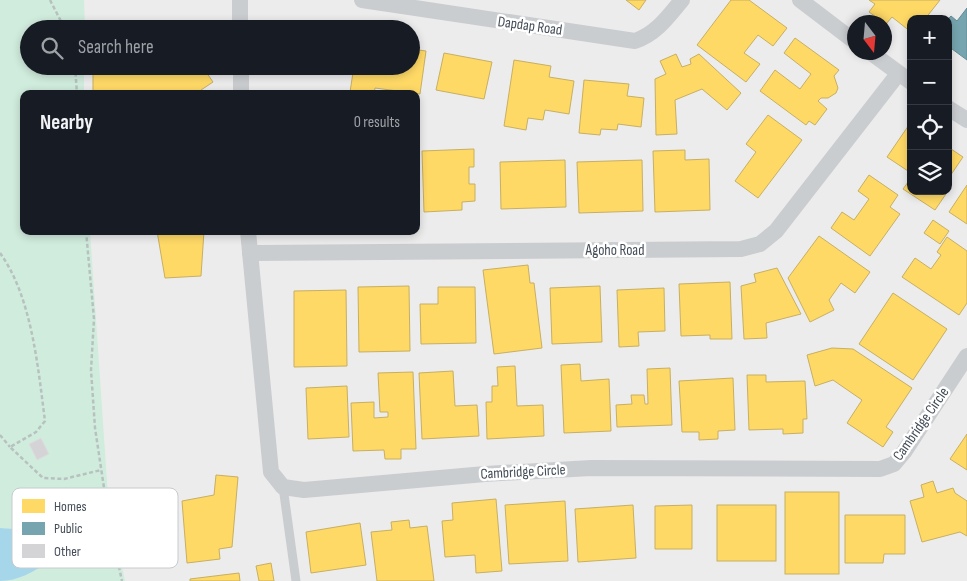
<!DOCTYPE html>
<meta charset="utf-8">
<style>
:root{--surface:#171b24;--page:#20242c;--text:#f1f3f6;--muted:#9ea1a6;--line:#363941}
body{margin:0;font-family:"Sofia Sans Condensed",sans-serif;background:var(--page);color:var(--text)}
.controls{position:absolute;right:15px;top:15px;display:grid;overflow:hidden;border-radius:10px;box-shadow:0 2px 8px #0003}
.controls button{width:45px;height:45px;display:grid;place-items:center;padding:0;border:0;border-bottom:1px solid var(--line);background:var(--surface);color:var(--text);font:25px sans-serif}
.compass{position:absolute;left:847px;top:15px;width:45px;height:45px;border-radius:50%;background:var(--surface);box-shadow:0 2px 8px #0003;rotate:164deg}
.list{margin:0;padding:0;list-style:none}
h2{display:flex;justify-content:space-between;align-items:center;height:65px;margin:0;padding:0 20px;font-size:21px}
h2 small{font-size:16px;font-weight:400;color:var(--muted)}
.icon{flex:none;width:28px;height:28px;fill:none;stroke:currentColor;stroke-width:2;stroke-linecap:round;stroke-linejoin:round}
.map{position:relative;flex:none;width:967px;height:581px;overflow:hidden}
.search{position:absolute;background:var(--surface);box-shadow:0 2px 8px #0003;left:20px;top:20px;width:400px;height:55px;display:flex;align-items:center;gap:12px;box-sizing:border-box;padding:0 18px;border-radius:28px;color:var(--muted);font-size:19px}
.panel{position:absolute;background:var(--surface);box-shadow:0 2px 8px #0003;left:20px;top:90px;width:400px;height:145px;border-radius:10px}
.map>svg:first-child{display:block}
.green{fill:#d0ecdd}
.water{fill:#a5d6ea}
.homes{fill:#ffd966;stroke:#c7af62}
.public{fill:#76a5af;stroke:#678b95}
.building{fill:#d4d4d6;stroke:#dededf}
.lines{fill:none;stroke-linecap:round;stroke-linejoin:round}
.path{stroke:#b7c2c0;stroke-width:2.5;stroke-dasharray:4 2.5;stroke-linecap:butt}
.service{stroke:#cacdd0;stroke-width:9}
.minor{stroke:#cacdd0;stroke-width:16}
.labels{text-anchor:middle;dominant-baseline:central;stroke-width:5;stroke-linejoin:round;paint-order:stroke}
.street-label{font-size:15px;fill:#444d58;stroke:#fff}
.key{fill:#fff;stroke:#c7cacd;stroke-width:1}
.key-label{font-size:14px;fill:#444d58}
</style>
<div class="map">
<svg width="967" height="581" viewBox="0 0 967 581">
<rect width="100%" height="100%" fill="#edecec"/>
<!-- green -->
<path class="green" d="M 0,0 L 84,0 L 85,29 L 29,29 L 29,66 L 84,66 L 84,94 L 24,94 L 24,231 L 90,231 L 108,496 L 125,581 L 0,581 Z"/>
<!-- water -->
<path class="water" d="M 86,495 C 93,508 103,519 95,533 C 62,545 36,581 0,581 L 0,528 C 17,530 32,528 45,516 C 48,513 49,509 52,506 C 61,497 74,496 86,495 Z"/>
<!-- homes -->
<g class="homes">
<path d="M 626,0 L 646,0 L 639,10 Z"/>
<path d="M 731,0 L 749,0 L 787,28 L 773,46 L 758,35 L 744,53 L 760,64 L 746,82 L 697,45 Z"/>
<path d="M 869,0 L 940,0 L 925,19 L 911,19 L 911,32 L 892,17 L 886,24 L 869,12 L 875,4 Z"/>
<path d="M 795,38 L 839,70 L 834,76 L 838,88 L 836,93 L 828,98 L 821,98 L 818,101 L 827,109 L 815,125 L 809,121 L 806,125 L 760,91 L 775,70 L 800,89 L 811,74 L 784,53 Z"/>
<path d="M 411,49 L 426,51 L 420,94 L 375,88 L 374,94 L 350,92 L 354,66 L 411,66 Z"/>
<path d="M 444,53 L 492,62 L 484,99 L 436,90 Z"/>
<path d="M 676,54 L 682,67 L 691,64 L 690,59 L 699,54 L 741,93 L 727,110 L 702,89 L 675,100 L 677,134 L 656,135 L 655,79 L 666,74 L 660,61 Z"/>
<path d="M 514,60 L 551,66 L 549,77 L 574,81 L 569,114 L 545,110 L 543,120 L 528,118 L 526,130 L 504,126 Z"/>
<path d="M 158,66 L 202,66 L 213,82 L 201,90 L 204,94 L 93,94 L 93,73 L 153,69 Z"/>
<path d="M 584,80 L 629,84 L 627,96 L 644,98 L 641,127 L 618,124 L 617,130 L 601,129 L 600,135 L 579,133 Z"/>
<path d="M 768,115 L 802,140 L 758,198 L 735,181 L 756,152 L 746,144 Z"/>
<path d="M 911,122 L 911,173 L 887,157 Z"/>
<path d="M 948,147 L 963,157 L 948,179 Z"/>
<path d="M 474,149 L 474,167 L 469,167 L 469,184 L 475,184 L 475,201 L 462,202 L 462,210 L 424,212 L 422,151 Z"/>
<path d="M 685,150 L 685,160 L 709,159 L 710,210 L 655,212 L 653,151 Z"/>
<path d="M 565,160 L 566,207 L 501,209 L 500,162 Z"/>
<path d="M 642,160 L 643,211 L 579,213 L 577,162 Z"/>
<path d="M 869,175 L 898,195 L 890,207 L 900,214 L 870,256 L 831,228 L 842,212 L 854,220 L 869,199 L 858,191 Z"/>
<path d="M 911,178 L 911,191 L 948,191 L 935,210 L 903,189 Z"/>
<path d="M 967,185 L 967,224 L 949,212 Z"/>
<path d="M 933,220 L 949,231 L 940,244 L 924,233 Z"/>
<path d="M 157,231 L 204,231 L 201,276 L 165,278 Z"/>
<path d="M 819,236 L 870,272 L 855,293 L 841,283 L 829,300 L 834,310 L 810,322 L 788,278 Z"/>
<path d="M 947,237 L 967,251 L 967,303 L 959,315 L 902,277 L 915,258 L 931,269 L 941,255 L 937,252 Z"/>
<path d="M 528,265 L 530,283 L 534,283 L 542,348 L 494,354 L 483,270 Z"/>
<path d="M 777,268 L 801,314 L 766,323 L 767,338 L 744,339 L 741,286 L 756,282 L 754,274 Z"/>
<path d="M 730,282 L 732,339 L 710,339 L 710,335 L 681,336 L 679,284 Z"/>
<path d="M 409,286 L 410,351 L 359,352 L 358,287 Z"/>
<path d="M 600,286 L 602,342 L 552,344 L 550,288 Z"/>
<path d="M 438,287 L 475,287 L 476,343 L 421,344 L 420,304 L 438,304 Z"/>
<path d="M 664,288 L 665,331 L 638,332 L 639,346 L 619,347 L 617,290 Z"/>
<path d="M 346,290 L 347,366 L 294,367 L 294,291 Z"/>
<path d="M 893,293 L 947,329 L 913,380 L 859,344 Z"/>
<path d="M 832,348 L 853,349 L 912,388 L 886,427 L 893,432 L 883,447 L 847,423 L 862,400 L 833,380 L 815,386 L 807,355 Z"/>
<path d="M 580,364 L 581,381 L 609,379 L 611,431 L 564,433 L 561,365 Z"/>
<path d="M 515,366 L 517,406 L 543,405 L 544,436 L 487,439 L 486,402 L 492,402 L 492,386 L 498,386 L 497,367 Z"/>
<path d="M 670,368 L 672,425 L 617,427 L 616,405 L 632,404 L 631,395 L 644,395 L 645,404 L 648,404 L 647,369 Z"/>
<path d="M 453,371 L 455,406 L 477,405 L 479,436 L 422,439 L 419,373 Z"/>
<path d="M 413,372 L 416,449 L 401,449 L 401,459 L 385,459 L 384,450 L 353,451 L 351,403 L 374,402 L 374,418 L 388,417 L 388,412 L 380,412 L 378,373 Z"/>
<path d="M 747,375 L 766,375 L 766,382 L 805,381 L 807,419 L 803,419 L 803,433 L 783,434 L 783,429 L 749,430 Z"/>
<path d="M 733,378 L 735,430 L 718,431 L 718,439 L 699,440 L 699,432 L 682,432 L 679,381 Z"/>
<path d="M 347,386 L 349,437 L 308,439 L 306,388 Z"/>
<path d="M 967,434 L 967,470 L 950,459 Z"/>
<path d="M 216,475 L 238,477 L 232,547 L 219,549 L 220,559 L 187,563 L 182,501 L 214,495 Z"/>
<path d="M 933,481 L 937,493 L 953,488 L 955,493 L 967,501 L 967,536 L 960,532 L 922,542 L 910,501 L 924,497 L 921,485 Z"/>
<rect x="785" y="492" width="54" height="82"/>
<path d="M 496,499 L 502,571 L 476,573 L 475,555 L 445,557 L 442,521 L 453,520 L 452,503 Z"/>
<path d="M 565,501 L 568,561 L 509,564 L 505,505 Z"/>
<path d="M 633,505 L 636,558 L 578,562 L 575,509 Z"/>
<path d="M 692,505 L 692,549 L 655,549 L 655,506 Z"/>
<rect x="717" y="505" width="59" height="56"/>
<path d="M 845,515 L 905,515 L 905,554 L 884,554 L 883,563 L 845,563 Z"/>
<path d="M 409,520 L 410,528 L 427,526 L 434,581 L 377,581 L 371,532 L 392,530 L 391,522 Z"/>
<path d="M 360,523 L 366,565 L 311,573 L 306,532 Z"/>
<path d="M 271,563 L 274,581 L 259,581 L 256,566 Z"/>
<path d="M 239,573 L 240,581 L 190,581 L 190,579 Z"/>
</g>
<!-- public -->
<path class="public" d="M 967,8 L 967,60 L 948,46 L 948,19 L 951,16 L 957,21 Z"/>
<!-- building -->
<path class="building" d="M 41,438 L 49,454 L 37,460 L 29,444 Z"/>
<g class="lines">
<!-- path -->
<g class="path">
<path d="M 50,0 L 65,29"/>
<path d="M 75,66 L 77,94"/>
<path d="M 86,231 L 94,319 L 91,370 L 95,428 L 109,521 L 122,581"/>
<path d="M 0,253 C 32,297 38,368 45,421 L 36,432 L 10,447 L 43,478 L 64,479 L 101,470"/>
<path d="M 0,435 L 10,447"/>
</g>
<!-- service -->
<path class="service" d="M 283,487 L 296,581"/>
<!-- minor -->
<g class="minor">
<path d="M 240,0 L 240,29"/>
<path d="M 362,0 L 635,41 C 656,34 668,17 682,0"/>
<path d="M 800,0 L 854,41"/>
<path d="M 870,52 L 911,82"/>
<path d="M 241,66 L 241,94"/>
<path d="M 948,108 L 967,120"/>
<path d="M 248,231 L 271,472 L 283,487 L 304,490 L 485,474 L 591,468 L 880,469 L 894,464 L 904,452 L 967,356"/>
<path d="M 250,253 L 741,249 L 760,244 L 776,231 L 898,74"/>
</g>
</g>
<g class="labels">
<!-- street labels -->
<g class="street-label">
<text transform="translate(530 26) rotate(8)">Dapdap Road</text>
<text x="615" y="250">Agoho Road</text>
<text transform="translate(921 424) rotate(-55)">Cambridge Circle</text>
<text transform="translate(523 472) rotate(-3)">Cambridge Circle</text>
</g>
</g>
<!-- legend -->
<rect x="12" y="488" width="166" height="80" rx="8" class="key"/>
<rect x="22" y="499" width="23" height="14" fill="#ffd966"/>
<rect x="22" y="522" width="23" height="13" fill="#76a5af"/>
<rect x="22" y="544" width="23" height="14" fill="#d4d4d6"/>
<g class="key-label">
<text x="54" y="511">Homes</text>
<text x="54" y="533">Public</text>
<text x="54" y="556">Other</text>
</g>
</svg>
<div class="controls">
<button>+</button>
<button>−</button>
<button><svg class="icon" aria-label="locate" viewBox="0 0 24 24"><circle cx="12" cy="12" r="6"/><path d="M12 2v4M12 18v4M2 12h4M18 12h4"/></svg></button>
<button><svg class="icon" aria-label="layers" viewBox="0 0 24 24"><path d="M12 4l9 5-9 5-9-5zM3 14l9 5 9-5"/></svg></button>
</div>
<svg class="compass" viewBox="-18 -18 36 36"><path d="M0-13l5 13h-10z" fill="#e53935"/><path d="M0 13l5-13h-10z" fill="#9ea1a6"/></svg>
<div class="search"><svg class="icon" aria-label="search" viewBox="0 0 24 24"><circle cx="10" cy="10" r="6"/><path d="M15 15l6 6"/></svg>Search here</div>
<section class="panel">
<h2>Nearby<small>0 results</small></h2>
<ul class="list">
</ul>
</section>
</div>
